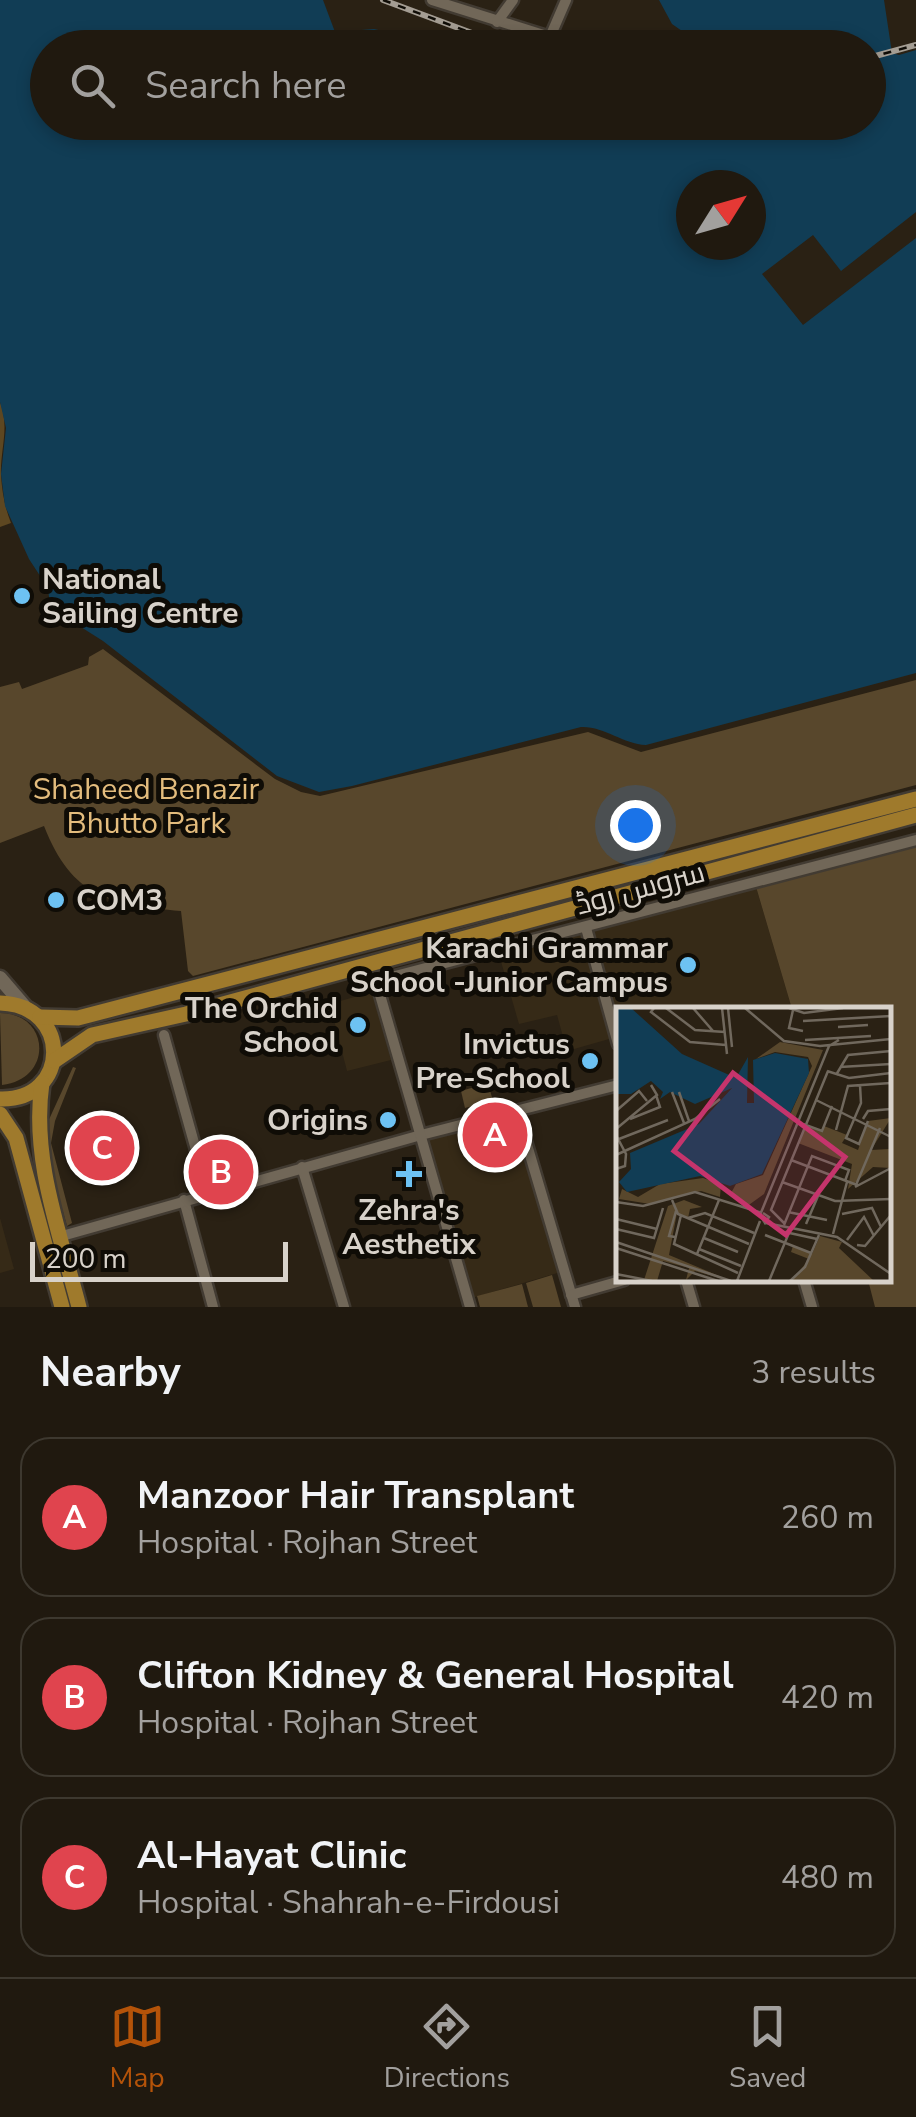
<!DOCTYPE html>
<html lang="en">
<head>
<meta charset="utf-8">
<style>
	:root { --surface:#20190f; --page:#282218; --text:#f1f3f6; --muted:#a2a09e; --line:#3d382f; --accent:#b45309 }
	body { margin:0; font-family:"Nunito Sans",Cairo,sans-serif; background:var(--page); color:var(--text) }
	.compass { position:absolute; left:676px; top:170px; width:90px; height:90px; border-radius:50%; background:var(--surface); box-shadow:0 5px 15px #0003; rotate:53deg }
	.scale { position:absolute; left:30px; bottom:25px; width:258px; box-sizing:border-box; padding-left:10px; border:5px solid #d8d2ca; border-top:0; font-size:28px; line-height:35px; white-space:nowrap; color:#d8d2ca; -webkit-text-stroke:8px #0f0c06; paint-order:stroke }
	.you { position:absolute; left:635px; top:825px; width:35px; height:35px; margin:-25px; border:8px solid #fff; border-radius:50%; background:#1a73e8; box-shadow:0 0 0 15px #1a73e833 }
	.badge { display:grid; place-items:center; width:65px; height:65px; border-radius:50%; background:var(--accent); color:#fff; font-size:32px; font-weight:700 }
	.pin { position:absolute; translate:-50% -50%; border:5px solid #fff; box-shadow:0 2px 10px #0006 }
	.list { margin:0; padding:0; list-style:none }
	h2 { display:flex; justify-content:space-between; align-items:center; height:130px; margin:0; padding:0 40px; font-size:42px }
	h2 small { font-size:32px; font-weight:400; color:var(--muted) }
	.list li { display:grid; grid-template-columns:65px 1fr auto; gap:30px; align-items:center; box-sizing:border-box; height:160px; margin:0 20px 20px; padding:0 20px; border:2px solid var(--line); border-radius:30px }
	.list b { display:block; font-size:38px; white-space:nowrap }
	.list p { margin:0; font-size:32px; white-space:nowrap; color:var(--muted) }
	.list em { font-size:32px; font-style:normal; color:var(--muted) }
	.icon { flex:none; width:55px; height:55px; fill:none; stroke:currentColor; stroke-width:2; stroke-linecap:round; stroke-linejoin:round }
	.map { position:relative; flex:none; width:916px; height:1307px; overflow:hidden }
	.search { position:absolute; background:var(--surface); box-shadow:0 5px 15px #0003; left:30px; right:30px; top:30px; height:110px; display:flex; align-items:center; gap:25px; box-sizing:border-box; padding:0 35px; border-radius:55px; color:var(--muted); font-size:38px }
	.sheet { height:670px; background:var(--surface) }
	nav { display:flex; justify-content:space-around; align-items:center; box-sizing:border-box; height:140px; border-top:2px solid var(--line); background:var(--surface); font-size:28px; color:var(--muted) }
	nav a { display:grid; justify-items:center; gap:5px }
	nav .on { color:var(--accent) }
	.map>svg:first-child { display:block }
	.built { fill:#362a17 }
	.green { fill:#58472c }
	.forest { fill:#5d4721 }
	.water { fill:#113d55; fill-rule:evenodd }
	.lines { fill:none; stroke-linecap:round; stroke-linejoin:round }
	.minor-casing { stroke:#423b32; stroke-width:15 }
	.secondary-casing { stroke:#423b32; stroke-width:19 }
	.primary-casing { stroke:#423b32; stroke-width:20 }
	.minor { stroke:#716758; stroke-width:10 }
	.secondary { stroke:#716758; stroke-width:14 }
	.primary { stroke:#9f7a2c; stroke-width:15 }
	.rail-casing { stroke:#a49d93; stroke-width:6 }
	.rail { stroke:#0f0c06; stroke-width:2.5; stroke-dasharray:8; stroke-linecap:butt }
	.poi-dot { fill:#6dc2f3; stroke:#0f0c06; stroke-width:4 }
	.labels { text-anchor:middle; stroke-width:10; stroke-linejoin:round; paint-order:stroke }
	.poi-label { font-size:30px; font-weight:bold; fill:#d8d2ca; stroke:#0f0c06; text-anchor:end }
	.park-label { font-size:30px; fill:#e3bc7d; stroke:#0f0c06 }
	.street-label { font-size:30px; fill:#d8d2ca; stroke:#0f0c06 }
	.inset-road { fill:none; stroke:#70685d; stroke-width:2.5 }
	.view { fill:#c5346c; fill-opacity:0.15; stroke:#c5346c; stroke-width:5 }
	.inset-edge { fill:none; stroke:#d8d2ca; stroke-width:5 }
</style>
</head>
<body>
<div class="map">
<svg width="916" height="1307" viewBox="0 0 916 1307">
	<rect width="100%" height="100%" fill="#2a2114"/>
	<!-- built -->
	<g class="built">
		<polygon points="754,880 792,1009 618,1009 618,1044 616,1037 567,1051 557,1015 519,1024 498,951"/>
		<polygon points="372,992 391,1060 347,1071 330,1004"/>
		<polygon points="517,1111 564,1271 465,1300 418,1136"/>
		<polygon points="0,1218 14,1269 0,1273"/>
	</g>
	<!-- green -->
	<g class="green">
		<path d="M 103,649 L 275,779 L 301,792 L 320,796 L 588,732 L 641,752 L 916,680 L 916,785 L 193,976 L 188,971 L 181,911 C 111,905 72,898 44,826 L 0,843 L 0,687 L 19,682 L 22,689 L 88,665 L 89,657 Z"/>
		<polygon points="916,833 916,1307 875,1307 868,1280 888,1280 888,1009 792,1009 754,880"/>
		<path d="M 0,1013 C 50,1013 54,1079 2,1085 Z"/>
		<polygon points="73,1067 76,1068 55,1121 51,1143 72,1223 67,1226 46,1152 46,1126"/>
		<polygon points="488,1083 493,1101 465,1108 461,1091"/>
		<polygon points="552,1275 561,1307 533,1307 526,1283"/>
		<polygon points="522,1284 528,1307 480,1307 477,1296"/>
	</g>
	<!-- forest -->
	<path class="forest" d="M 0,402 C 10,427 0,450 1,475 C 2,492 5,508 11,523 L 0,527 Z"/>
	<!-- water -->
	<path class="water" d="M 0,0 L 323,0 L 335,32 L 374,29 L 453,47 L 48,48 L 48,122 L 868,122 L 868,48 L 705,47 L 672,24 L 659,0 L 884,0 L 892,53 L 899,55 L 916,50 L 916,212 L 841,271 L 813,235 L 762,274 L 803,325 L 916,238 L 916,673 L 646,745 C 623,744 604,726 581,727 L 352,786 L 319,792 L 277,776 L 103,641 L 73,622 L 55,621 L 51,615 L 48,588 L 29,559 L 5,506 L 1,474 L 6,428 L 0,402 ZM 691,185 L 751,185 L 751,245 L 691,245 Z"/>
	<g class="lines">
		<defs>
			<g id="minor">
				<polyline points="432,0 550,37 611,48"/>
				<polyline points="497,22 513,0"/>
				<polyline points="550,37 566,0"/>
				<polyline points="586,928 618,1044"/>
				<polyline points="164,1035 208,1193"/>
				<polyline points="517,1111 575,1307"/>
				<polyline points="302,1167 344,1307"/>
				<polyline points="184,1200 213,1307"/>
				<polyline points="62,1236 421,1135 618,1085"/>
				<polyline points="686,1280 694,1307"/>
				<polyline points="804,1280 812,1307"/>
				<polyline points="571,1295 624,1280"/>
				<polyline points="470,1307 376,981 916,840"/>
			</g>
			<polyline id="secondary" points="0,978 24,1006"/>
			<g id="primary">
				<path d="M 0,1003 C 72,1005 71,1101 0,1099"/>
				<polyline points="40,1017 78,1018 916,799"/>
				<polyline points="54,1061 92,1035 186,1014 916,815"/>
				<path d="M 42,1083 C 31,1159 60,1233 79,1307"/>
				<polyline points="0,1114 16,1138 62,1307"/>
			</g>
		</defs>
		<!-- minor casing -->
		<use href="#minor" class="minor-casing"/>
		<!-- secondary casing -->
		<use href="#secondary" class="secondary-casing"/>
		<!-- primary casing -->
		<use href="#primary" class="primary-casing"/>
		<!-- minor -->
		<use href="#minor" class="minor"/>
		<!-- secondary -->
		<use href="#secondary" class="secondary"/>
		<!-- primary -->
		<use href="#primary" class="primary"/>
		<defs>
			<g id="rail">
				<polyline points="383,0 480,36 525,48"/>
				<polyline points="868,58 916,45"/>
			</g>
		</defs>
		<!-- rail casing -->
		<use href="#rail" class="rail-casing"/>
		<!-- rail -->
		<use href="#rail" class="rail"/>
	</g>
	<!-- markers -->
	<g class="poi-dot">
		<circle cx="22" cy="596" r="10"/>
		<circle cx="56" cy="900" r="10"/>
		<circle cx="688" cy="965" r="10"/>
		<circle cx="358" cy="1025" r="10"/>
		<circle cx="590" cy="1061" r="10"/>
		<circle cx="388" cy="1120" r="10"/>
		<path d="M404 1159h10v10h10v10h-10v10h-10v-10h-10v-10h10z"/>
	</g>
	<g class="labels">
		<!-- poi labels -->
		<g class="poi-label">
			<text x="42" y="589" text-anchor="start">National<tspan x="42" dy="34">Sailing Centre</tspan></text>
			<text x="76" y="910" text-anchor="start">COM3</text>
			<text x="668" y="958">Karachi Grammar<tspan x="668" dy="34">School -Junior Campus</tspan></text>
			<text x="338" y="1018">The Orchid<tspan x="338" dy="34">School</tspan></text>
			<text x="570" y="1054">Invictus<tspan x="570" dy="34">Pre-School</tspan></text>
			<text x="368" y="1130">Origins</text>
			<text x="409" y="1220" text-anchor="middle">Zehra's<tspan x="409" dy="34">Aesthetix</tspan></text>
		</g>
		<!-- park labels -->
		<g class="park-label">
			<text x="146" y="799">Shaheed Benazir<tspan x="146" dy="34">Bhutto Park</tspan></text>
		</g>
		<!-- street labels -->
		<g class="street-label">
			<text transform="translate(640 888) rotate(-15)" y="10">سروس روڈ</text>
		</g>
	</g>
	<!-- overview -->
	<g transform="translate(616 1007)">
		<rect width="275" height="275" fill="#2a2114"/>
		<path d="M 164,35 L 207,43 L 148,187 L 130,200 L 114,188 L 120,177 L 147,168 L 196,59 L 192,50 L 159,45 L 140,52 ZM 275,111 L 255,143 L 274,142 L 275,161 L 257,160 L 232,182 L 236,157 L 182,136 L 189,118 L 205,124 L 208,119 L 231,128 L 226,136 L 242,143 L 252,114 ZM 87,171 L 105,177 L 104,190 L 85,184 L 34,197 L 3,192 L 6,182 L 22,190 L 44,177 ZM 68,193 L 86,200 L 74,202 L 72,211 L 61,206 L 53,248 L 115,274 L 79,264 L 70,273 L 73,261 L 47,254 L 41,274 L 28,273 L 52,199 ZM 204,229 L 226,235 L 223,241 L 258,274 L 176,274 L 193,252 L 175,245 L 177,239 L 196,247 Z" fill="#58472c"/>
		<path d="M 0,1 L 15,1 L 66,47 L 120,71 L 132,50 L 131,96 L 138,96 L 137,53 L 159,46 L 192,52 L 193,66 L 146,167 L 114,179 L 84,169 L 11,185 L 3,175 L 15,162 L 14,146 L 83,117 L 116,81 L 79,97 L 54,85 L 44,92 L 47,85 L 35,74 L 15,87 L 0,87 Z" fill="#113d55"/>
		<path class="inset-road" d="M 38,1 L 35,5 L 74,35 L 110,38M 50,1 L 79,23 L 109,25M 77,1 L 97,24M 106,1 L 111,47M 112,1 L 116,40M 129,1 L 168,34 L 204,39 L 275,32M 173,1 L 188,6 L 227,1M 177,3 L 173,21 L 187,24M 187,14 L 275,9M 222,20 L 252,18M 189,33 L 255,29M 224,60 L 275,57M 211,64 L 233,71 L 275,66M 220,68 L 232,48 L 275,44M 244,78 L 245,96 L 230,131 L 243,137 L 252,114M 56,85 L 68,116M 63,85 L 73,114M 200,93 L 275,130M 0,104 L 23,84 L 31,94M 14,112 L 44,100 L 40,88M 247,112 L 252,104 L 275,102M 187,117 L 206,124 L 216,99M 0,122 L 41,88 L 35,78M 220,123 L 232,79 L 275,76M 0,128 L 10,147 L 9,159 L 0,162M 3,132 L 52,113M 0,148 L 79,112 L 104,92M 175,153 L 241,178M 166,175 L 219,194 L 275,192M 240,178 L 264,121M 239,180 L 275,161M 56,193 L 62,207 L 133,237M 0,195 L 27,199 L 79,185 L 146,206M 172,205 L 211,213M 147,206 L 153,210 L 149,216 L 144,208 L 213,39 L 223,33M 226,207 L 256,201 L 265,220M 65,208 L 58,237 L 122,266M 72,211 L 89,206 L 138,226M 0,212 L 41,222M 150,216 L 221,230 L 275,267M 168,216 L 155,203 L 212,64M 190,217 L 202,189M 168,218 L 196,149 L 233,163 L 229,174M 0,222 L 38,231 L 47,201M 169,225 L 201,232M 217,227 L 231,175M 149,228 L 195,246M 59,230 L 53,229 L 60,204M 88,231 L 122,245M 231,233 L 248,210 L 258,229M 0,235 L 115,274M 241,238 L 249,239 L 275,208M 0,241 L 102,274M 83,242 L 125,259M 81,247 L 103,193M 0,267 L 36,274M 121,274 L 144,214M 153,274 L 175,221M 174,274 L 189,260 L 203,228"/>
		<path class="view" d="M 117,66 L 229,150 L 170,228 L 58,144 Z"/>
		<rect width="275" height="275" class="inset-edge"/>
	</g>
</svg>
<svg class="compass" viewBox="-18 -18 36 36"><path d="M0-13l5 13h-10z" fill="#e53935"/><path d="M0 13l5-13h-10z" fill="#a2a09e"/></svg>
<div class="scale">200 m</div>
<div class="you"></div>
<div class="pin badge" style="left:495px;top:1135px;background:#e0444e">A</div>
<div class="pin badge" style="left:221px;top:1172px;background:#e0444e">B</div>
<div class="pin badge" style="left:102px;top:1148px;background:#e0444e">C</div>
<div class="search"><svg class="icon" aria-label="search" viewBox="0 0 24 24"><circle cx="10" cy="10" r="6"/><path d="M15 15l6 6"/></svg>Search here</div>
</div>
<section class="sheet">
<h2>Nearby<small>3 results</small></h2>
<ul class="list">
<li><span class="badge" style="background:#e0444e">A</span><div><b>Manzoor Hair Transplant</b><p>Hospital · Rojhan Street</p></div><em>260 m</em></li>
<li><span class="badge" style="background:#e0444e">B</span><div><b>Clifton Kidney &amp; General Hospital</b><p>Hospital · Rojhan Street</p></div><em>420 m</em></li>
<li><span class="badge" style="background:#e0444e">C</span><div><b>Al-Hayat Clinic</b><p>Hospital · Shahrah-e-Firdousi</p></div><em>480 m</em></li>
</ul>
</section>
<nav>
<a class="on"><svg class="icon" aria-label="map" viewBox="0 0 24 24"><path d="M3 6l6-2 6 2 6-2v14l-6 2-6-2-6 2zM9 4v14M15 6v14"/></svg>Map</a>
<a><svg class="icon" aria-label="directions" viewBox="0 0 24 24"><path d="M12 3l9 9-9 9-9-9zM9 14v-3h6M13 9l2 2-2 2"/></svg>Directions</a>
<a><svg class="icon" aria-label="saved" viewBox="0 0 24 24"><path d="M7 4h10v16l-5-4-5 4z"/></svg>Saved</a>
</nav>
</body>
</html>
